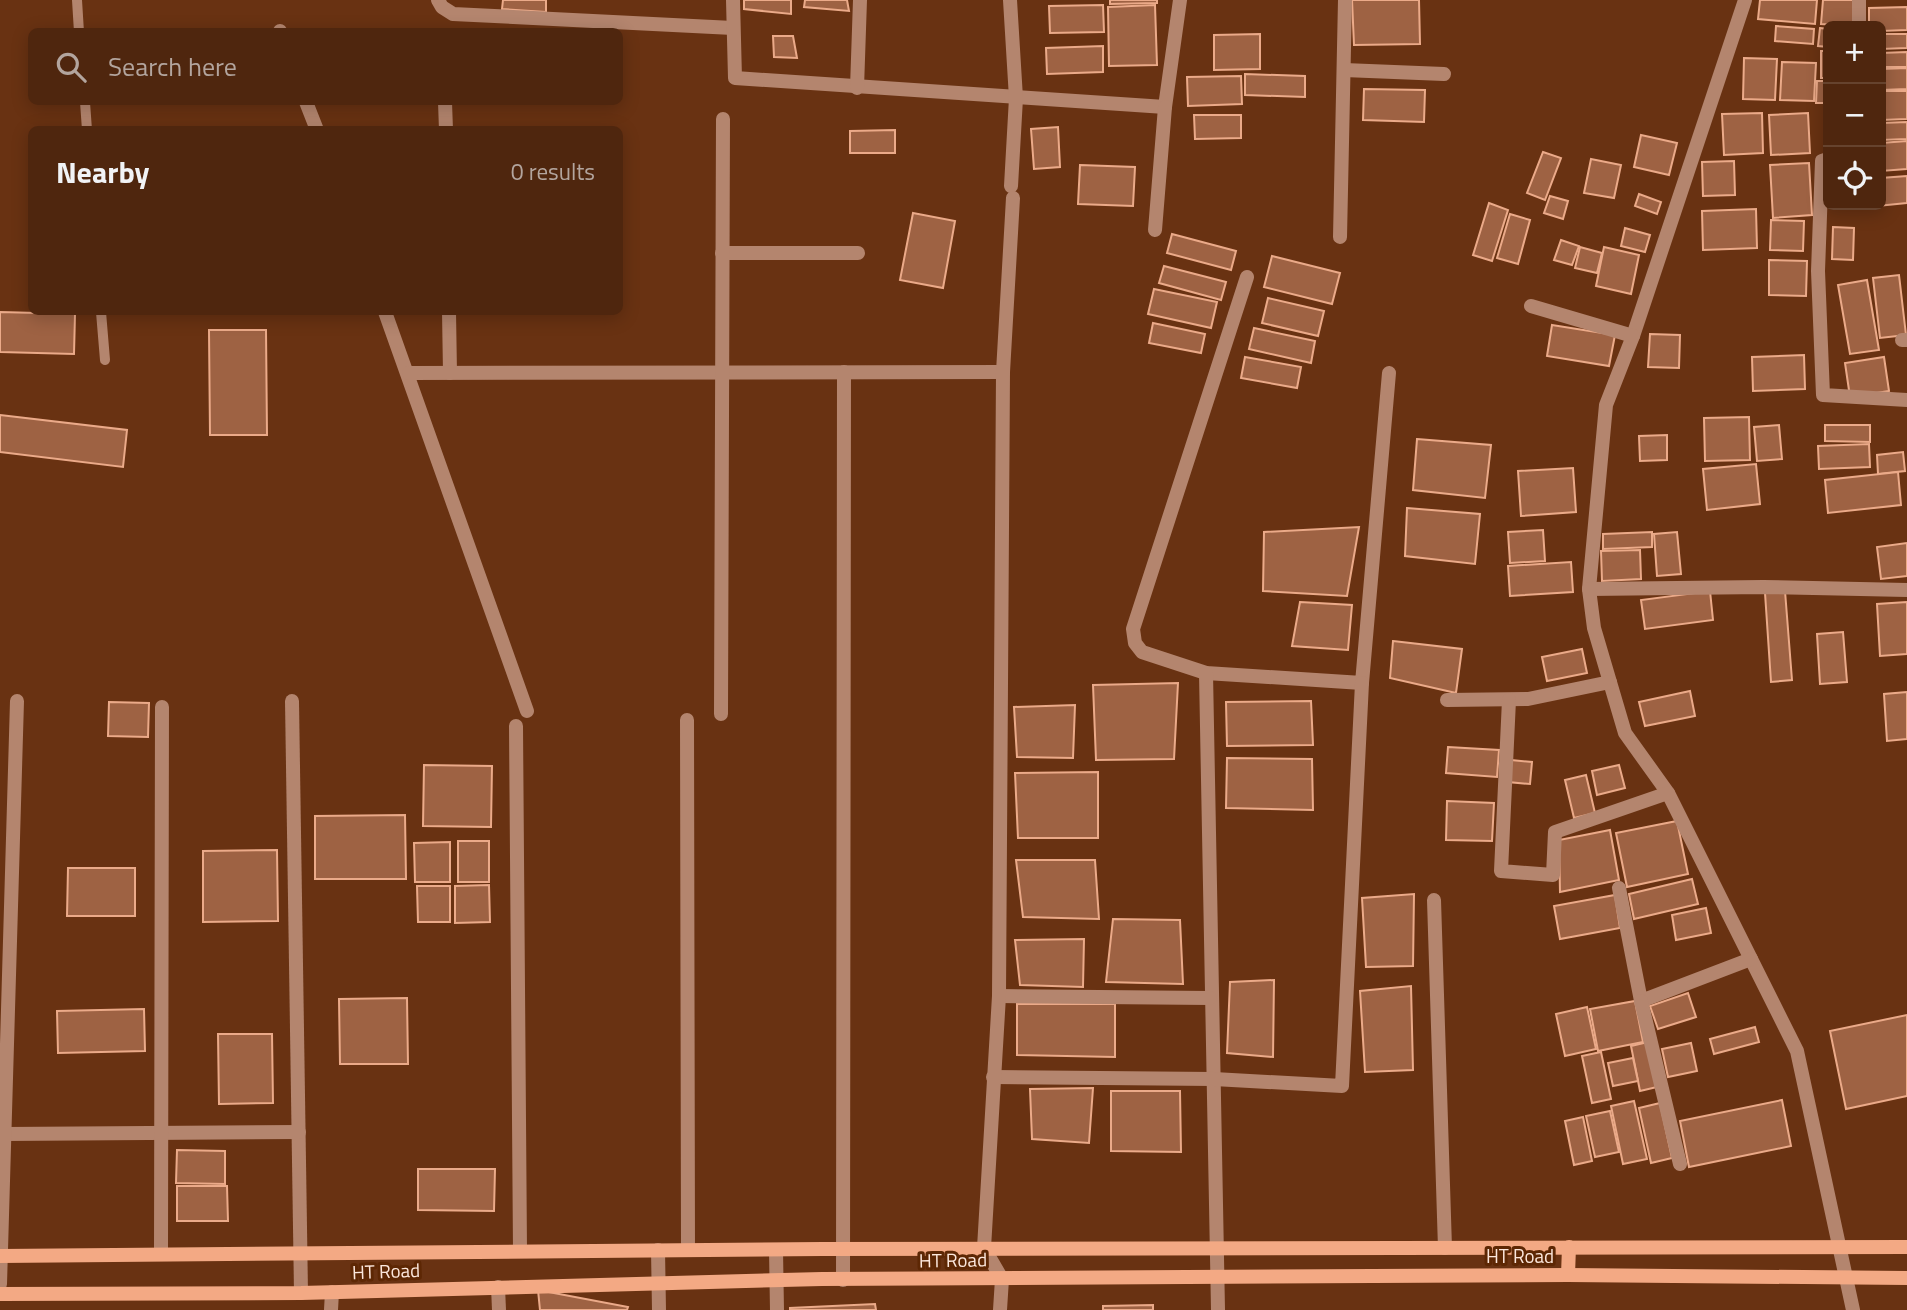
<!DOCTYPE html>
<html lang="en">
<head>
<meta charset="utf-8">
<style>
	:root { --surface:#4f260e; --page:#59321c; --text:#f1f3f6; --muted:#b3a59e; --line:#66432e }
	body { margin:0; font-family:"Titillium Web",sans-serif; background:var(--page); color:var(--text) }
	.controls { position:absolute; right:21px; top:21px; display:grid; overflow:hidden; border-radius:10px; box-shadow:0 4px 18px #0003 }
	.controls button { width:63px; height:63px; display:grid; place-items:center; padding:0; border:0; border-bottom:2px solid var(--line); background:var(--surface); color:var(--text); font:35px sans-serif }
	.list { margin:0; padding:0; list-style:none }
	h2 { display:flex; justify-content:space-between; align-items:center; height:91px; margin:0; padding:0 28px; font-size:30px }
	h2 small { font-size:23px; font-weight:400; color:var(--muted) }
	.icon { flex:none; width:38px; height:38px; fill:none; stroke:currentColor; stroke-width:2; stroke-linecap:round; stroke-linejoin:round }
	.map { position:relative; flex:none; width:1907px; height:1310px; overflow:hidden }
	.search { position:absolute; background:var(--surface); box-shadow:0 4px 18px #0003; left:28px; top:28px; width:595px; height:77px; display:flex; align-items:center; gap:18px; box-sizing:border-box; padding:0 24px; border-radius:10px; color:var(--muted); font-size:26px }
	.panel { position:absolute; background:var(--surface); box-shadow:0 4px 18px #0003; left:28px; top:126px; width:595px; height:189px; border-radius:10px }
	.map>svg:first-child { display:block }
	.building { fill:#9e6243; stroke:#ebaa89; stroke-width:2 }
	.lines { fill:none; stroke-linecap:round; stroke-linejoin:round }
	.lane { stroke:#b4856e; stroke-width:10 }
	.street { stroke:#b4856e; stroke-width:14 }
	.secondary { stroke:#f3a984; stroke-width:14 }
	.labels { text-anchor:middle; stroke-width:6; stroke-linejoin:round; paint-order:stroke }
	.street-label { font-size:19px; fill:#fce7dc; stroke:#5d2704 }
</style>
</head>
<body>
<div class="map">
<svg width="1907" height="1310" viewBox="0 0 1907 1310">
	<rect width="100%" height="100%" fill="#693212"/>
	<!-- building -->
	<g class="building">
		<polygon points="503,0 546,0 546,12 502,9"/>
		<polygon points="744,0 791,0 791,14 744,9"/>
		<polygon points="805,0 847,0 849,11 804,7"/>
		<polygon points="1110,0 1157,0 1157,3 1110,4"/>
		<polygon points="1352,0 1419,0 1420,44 1354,45"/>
		<polygon points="1760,0 1817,0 1815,24 1758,19"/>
		<polygon points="1823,0 1857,0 1854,26 1821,24"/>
		<polygon points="1103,5 1104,32 1050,33 1049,6"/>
		<polygon points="1155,5 1157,65 1109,66 1108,7"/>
		<polygon points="1907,7 1907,30 1881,31 1881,26 1869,26 1869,8"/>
		<polygon points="1776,26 1814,29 1813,44 1775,41"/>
		<polygon points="1820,28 1828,29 1828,47 1818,46"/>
		<polygon points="1260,34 1260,69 1214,70 1214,35"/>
		<polygon points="1881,34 1907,34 1907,48 1881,49"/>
		<polygon points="773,36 793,36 797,58 774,57"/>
		<polygon points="1103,46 1103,72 1047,74 1046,48"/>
		<rect x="1821" y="51" width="7" height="27"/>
		<polygon points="1907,52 1907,67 1881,67 1881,53"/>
		<polygon points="1744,58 1777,59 1775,100 1743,99"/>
		<polygon points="1782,62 1816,63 1814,101 1780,100"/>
		<polygon points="1907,68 1907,89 1881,90 1881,69"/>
		<polygon points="1245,74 1305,76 1305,97 1245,95"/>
		<polygon points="1241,76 1242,104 1188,106 1187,77"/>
		<polygon points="1817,81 1828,81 1828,103 1816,103"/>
		<polygon points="1364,89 1425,90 1424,122 1363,120"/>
		<polygon points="1881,91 1907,91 1907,119 1881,120"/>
		<polygon points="1762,113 1763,153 1724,155 1722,114"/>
		<polygon points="1808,113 1810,153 1771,155 1769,115"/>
		<polygon points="1194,115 1241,115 1241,138 1195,139"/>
		<polygon points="1907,122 1907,139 1881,140 1881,123"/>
		<polygon points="1058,127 1060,167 1034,169 1031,129"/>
		<polygon points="895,130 895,153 850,153 850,131"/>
		<polygon points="1641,135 1677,143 1669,175 1634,167"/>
		<polygon points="1907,141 1907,169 1881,171 1881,143"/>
		<polygon points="1543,152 1561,158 1545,200 1527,193"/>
		<polygon points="1591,159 1621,165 1614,198 1584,193"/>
		<polygon points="1734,161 1735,195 1703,196 1702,162"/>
		<polygon points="1809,163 1812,215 1773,218 1770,165"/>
		<polygon points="1080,165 1135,167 1133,206 1078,204"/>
		<polygon points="1907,176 1907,203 1877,206 1881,205 1881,178"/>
		<polygon points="1639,194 1661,202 1657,214 1635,206"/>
		<polygon points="1550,196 1568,201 1563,219 1544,213"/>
		<polygon points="1489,203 1508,210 1492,261 1473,255"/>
		<polygon points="1756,209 1757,248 1703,250 1702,211"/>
		<polygon points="913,213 955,221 943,288 900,280"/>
		<polygon points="1510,214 1530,220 1518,264 1497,258"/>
		<polygon points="1771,220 1804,221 1803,251 1770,250"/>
		<polygon points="1833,227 1854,228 1853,260 1832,259"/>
		<polygon points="1625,228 1650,235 1645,252 1621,246"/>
		<polygon points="1172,234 1236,251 1231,270 1167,253"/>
		<polygon points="1561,240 1579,246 1572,265 1554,260"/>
		<polygon points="1580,247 1602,253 1597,273 1575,268"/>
		<polygon points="1604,247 1639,255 1631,294 1596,286"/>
		<polygon points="1272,256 1340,273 1332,304 1264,287"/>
		<polygon points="1769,260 1807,261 1806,296 1769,295"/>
		<polygon points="1164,266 1226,282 1221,300 1159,283"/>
		<polygon points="1899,275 1906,335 1880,338 1873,278"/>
		<polygon points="1867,280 1879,350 1850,354 1838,285"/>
		<polygon points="1154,289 1217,302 1211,328 1148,314"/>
		<polygon points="1268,298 1324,311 1318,336 1262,323"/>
		<polygon points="0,312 75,314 74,354 0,352"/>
		<polygon points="1153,323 1205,334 1201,353 1149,343"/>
		<polygon points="1552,325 1615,335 1609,366 1547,356"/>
		<polygon points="1254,328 1315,341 1311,363 1249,349"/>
		<polygon points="209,330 266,330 267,435 210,435"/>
		<polygon points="1650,334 1680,335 1679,368 1648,367"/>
		<polygon points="1804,355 1805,389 1753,391 1752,357"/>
		<polygon points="1245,357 1301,367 1297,388 1241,378"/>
		<polygon points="1884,357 1889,391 1850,397 1845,363"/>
		<polygon points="0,415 127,430 123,467 0,452"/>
		<polygon points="1749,417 1750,460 1705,461 1704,418"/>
		<polygon points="1779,425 1782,459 1757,461 1754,427"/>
		<polygon points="1825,425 1870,425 1870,442 1825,441"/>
		<polygon points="1667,435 1667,460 1640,461 1639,436"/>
		<polygon points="1417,439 1491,445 1485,498 1413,490"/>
		<polygon points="1869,444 1870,467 1819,469 1818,446"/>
		<polygon points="1903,452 1905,471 1878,474 1877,455"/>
		<polygon points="1756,464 1760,504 1707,510 1703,469"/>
		<polygon points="1573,468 1576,512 1521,516 1518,471"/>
		<polygon points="1898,472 1901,505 1828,513 1825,480"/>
		<polygon points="1407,508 1480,514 1475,564 1405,556"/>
		<polygon points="1359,527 1347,596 1263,591 1264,532"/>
		<polygon points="1543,530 1545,561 1510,563 1508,532"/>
		<polygon points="1652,532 1652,547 1603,549 1603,534"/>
		<polygon points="1677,532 1681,574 1657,576 1654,534"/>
		<polygon points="1907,543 1907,576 1881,579 1877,547"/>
		<polygon points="1640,550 1641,579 1602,581 1601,551"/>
		<polygon points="1571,562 1573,592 1510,596 1508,566"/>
		<polygon points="1710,591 1713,620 1645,629 1641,600"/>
		<polygon points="1785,591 1792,680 1771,682 1765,593"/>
		<polygon points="1300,602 1352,605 1348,650 1292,646"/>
		<polygon points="1907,602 1907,654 1880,656 1877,604"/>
		<polygon points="1843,632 1847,682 1820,684 1817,634"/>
		<polygon points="1393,641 1462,649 1456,693 1390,678"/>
		<polygon points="1582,649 1587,673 1547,681 1542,657"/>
		<polygon points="1178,683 1174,759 1096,760 1093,685"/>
		<polygon points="1690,691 1695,716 1645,726 1639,702"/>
		<polygon points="1907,692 1907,739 1887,741 1884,694"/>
		<polygon points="1311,701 1313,745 1227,746 1226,702"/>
		<polygon points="109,702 149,703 148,737 108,736"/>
		<polygon points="1075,705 1073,758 1017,757 1014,707"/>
		<polygon points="1448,747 1499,750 1497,777 1446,773"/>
		<polygon points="1227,758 1312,759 1313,810 1226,808"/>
		<polygon points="1511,760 1532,762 1530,784 1508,782"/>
		<polygon points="424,765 492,766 491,827 423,826"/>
		<polygon points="1619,765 1625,788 1597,795 1592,771"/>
		<polygon points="1098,772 1098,838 1018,838 1015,773"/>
		<polygon points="1586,775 1595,813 1574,818 1565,780"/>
		<polygon points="1447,801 1494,803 1492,841 1446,840"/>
		<polygon points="405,815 406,879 315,879 315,816"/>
		<polygon points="1677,821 1688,874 1627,887 1616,833"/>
		<polygon points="1610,830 1619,880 1560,892 1559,840"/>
		<rect x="458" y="841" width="31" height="41"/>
		<polygon points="450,842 450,882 415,882 414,843"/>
		<polygon points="277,850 278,921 203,922 203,851"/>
		<polygon points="1016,860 1095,860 1099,919 1023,917"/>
		<polygon points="68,868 135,868 135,916 67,916"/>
		<polygon points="1692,879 1698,904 1634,919 1629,894"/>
		<polygon points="489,885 490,922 455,923 455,886"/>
		<polygon points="417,886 450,886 450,922 418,922"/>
		<polygon points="1414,894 1413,966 1366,967 1362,898"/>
		<polygon points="1615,895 1620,928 1560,939 1554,906"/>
		<polygon points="1706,908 1711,933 1676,940 1672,915"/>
		<polygon points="1113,919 1180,920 1183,984 1106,982"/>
		<polygon points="1084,939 1083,987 1020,985 1015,940"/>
		<polygon points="1274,980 1273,1057 1227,1053 1230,982"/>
		<polygon points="1411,986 1413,1070 1365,1072 1360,991"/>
		<polygon points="1688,993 1696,1017 1658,1029 1650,1006"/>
		<polygon points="407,998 408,1064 340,1064 339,999"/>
		<polygon points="1635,1001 1643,1042 1598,1051 1590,1009"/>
		<polygon points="1017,1004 1115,1004 1115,1057 1017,1055"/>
		<polygon points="1587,1007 1596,1049 1565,1056 1556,1014"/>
		<polygon points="144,1009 145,1051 58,1053 57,1011"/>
		<polygon points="1907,1015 1907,1096 1846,1109 1830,1031"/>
		<polygon points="1755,1027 1759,1042 1714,1054 1710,1039"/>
		<polygon points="218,1034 272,1034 273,1103 219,1104"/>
		<polygon points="1648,1042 1657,1087 1640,1091 1631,1046"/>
		<polygon points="1691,1043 1697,1071 1668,1077 1662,1049"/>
		<polygon points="1601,1052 1611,1099 1592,1103 1582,1056"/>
		<polygon points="1633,1058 1638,1081 1613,1086 1608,1063"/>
		<polygon points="1093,1088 1089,1143 1032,1139 1030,1089"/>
		<polygon points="1111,1091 1180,1091 1181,1152 1111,1151"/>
		<polygon points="1782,1100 1791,1146 1689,1167 1680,1121"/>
		<polygon points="1634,1101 1647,1159 1623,1164 1611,1106"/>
		<polygon points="1660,1103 1672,1158 1651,1163 1639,1108"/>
		<polygon points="1610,1111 1619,1152 1595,1157 1586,1116"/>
		<polygon points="1583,1117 1592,1161 1574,1165 1565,1121"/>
		<polygon points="177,1150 225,1151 225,1184 176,1183"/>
		<polygon points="418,1169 495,1169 494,1211 418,1210"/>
		<polygon points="177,1186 227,1186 228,1221 177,1221"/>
		<polygon points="538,1290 628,1307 627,1310 540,1310"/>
		<polygon points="875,1304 876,1310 790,1310 790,1308"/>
		<polygon points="1153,1305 1153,1310 1103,1310 1103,1306"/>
	</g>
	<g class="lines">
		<!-- lane -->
		<g class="lane">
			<polyline points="77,0 79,32"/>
			<polyline points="85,102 87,130"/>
			<polyline points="101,312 105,360"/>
		</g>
		<!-- street -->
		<g class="street">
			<polyline points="438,0 442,7 453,14 733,28"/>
			<polyline points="733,0 735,78 1165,107 1180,0"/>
			<polyline points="1010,0 1016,98 1011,186"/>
			<polyline points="1745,0 1633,336 1606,405 1589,589 1594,628 1625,733 1668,793 1797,1051 1853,1310"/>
			<polyline points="1859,0 1859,26"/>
			<polyline points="280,31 280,32"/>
			<polyline points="1344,70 1444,74"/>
			<polyline points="857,88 860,0"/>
			<polyline points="306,102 317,130"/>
			<polyline points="445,102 446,130"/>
			<polyline points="1828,159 1822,161 1818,271 1823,395 1907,400"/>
			<polyline points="1155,230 1165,107"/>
			<polyline points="1340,237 1345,0"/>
			<polyline points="722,253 858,253"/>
			<polyline points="1247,277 1133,629 1135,643 1142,652 1206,673 1362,683 1389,373"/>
			<polyline points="1531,306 1633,336"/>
			<polyline points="385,312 527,711"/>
			<polyline points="449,312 450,373"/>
			<polyline points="1902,340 1907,340"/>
			<polyline points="409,373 1003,372"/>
			<polyline points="1589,589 1763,587 1907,590"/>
			<polyline points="1206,673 1218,1310"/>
			<polyline points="1447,700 1528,699 1610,682"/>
			<polyline points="1509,700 1501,871 1553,875 1555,832 1668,793"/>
			<polyline points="292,701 301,1293"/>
			<polyline points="721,714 723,119"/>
			<polyline points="687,720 688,1250"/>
			<polyline points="516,726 520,1250"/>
			<polyline points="1619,888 1641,1001 1751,959"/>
			<polyline points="1434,900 1445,1248"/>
			<polyline points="999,996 1210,998"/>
			<polyline points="1641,1001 1680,1164"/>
			<polyline points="993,1077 1214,1079 1342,1086 1362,683"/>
			<polyline points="5,1134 299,1132"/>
			<polyline points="658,1250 659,1310"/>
			<polyline points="776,1250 777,1310"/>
			<polyline points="161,1252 162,707"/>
			<polyline points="843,1280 844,372"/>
			<polyline points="0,1284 17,701"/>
			<polyline points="498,1287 499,1310"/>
			<polyline points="331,1310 332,1292"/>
			<polyline points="1000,1310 1002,1279 984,1248 999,996 1003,372 1013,198"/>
		</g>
		<!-- secondary -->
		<g class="secondary">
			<polyline points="0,1256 823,1249 1907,1247"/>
			<polyline points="1568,1275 1569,1247"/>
			<polyline points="0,1294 301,1293 822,1279 1568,1275 1907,1278"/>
		</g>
	</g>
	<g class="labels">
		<!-- street labels -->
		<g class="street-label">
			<text x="1520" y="1263">HT Road</text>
			<text transform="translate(953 1260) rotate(-1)" y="7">HT Road</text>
			<text transform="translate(386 1271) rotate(-2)" y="7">HT Road</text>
		</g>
	</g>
</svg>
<div class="controls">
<button>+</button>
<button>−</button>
<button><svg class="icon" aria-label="locate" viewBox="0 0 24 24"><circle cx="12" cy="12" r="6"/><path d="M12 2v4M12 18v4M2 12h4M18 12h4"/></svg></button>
</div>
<div class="search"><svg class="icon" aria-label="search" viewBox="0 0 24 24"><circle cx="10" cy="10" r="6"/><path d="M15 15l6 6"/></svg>Search here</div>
<section class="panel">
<h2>Nearby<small>0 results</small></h2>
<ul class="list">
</ul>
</section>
</div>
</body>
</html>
